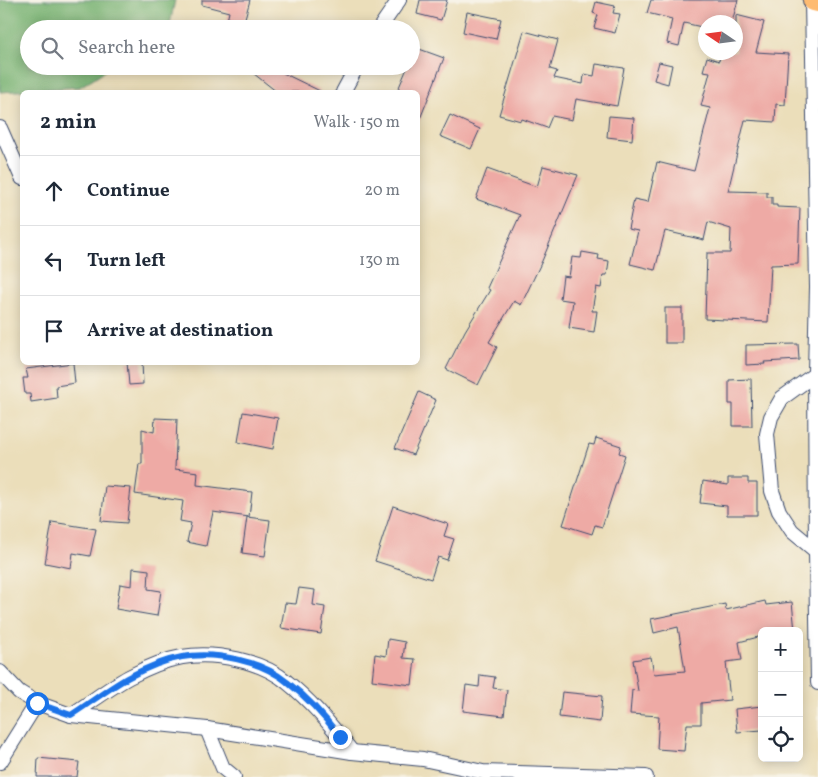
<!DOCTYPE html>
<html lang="en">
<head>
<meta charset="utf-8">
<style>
	:root { --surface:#fff; --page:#f6f6f7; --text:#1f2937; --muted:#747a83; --line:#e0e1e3 }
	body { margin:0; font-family:Vollkorn,serif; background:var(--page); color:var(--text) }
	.controls { position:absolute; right:15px; bottom:15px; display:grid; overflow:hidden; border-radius:8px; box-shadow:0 2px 12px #0003 }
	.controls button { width:45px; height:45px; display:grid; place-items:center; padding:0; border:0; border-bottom:1px solid var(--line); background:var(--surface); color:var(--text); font:25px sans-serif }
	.compass { position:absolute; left:698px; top:15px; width:45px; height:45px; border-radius:50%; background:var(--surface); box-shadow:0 2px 12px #0003; rotate:283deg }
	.stop { position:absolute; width:15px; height:15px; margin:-11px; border:4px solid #1a73e8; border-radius:50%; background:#fff }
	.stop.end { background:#1a73e8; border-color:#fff; box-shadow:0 1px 5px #0008 }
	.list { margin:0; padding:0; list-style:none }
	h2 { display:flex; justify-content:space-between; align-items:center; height:65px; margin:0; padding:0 20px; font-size:21px }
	h2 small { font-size:16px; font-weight:400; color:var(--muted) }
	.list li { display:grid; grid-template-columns:32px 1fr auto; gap:15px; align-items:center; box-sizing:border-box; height:70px; padding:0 20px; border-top:1px solid var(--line) }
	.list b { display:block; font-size:19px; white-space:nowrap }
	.list em { font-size:16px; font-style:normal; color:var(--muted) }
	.icon { flex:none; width:28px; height:28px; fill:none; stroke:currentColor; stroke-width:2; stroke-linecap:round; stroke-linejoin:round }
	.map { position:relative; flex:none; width:818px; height:777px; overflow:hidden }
	.search { position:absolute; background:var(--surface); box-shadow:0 2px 12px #0003; left:20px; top:20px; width:400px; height:55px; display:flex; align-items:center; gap:12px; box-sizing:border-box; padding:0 18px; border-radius:28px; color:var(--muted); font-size:19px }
	.panel { position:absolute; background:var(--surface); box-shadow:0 2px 12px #0003; left:20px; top:90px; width:400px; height:275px; border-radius:8px }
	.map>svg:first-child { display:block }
	.forest { fill:#78b272; stroke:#4a7068 }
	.building { fill:#eeaaa5 }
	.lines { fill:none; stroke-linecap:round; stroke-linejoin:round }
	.minor-casing { stroke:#3a496c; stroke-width:16 }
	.primary-casing { stroke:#3a496c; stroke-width:24 }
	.minor { stroke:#fff; stroke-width:14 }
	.primary { stroke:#febb71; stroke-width:22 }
	.route { stroke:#1a73e8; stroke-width:6 }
</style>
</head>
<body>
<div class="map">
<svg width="818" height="777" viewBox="0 0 818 777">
	<rect width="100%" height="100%" fill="#f7f3e8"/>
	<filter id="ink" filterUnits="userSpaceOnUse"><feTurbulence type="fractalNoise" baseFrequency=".02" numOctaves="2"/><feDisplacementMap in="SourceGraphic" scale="10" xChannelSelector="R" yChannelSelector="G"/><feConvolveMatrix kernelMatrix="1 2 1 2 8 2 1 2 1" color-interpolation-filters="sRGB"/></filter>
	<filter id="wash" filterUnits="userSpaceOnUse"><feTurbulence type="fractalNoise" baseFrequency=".0096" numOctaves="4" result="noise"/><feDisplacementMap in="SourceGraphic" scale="20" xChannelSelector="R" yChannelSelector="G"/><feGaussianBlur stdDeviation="1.12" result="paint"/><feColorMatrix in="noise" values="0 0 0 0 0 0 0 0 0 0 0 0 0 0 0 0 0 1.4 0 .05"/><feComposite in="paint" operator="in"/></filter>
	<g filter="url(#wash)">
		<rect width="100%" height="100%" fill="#ebdeba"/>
		<!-- forest -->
		<polygon class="forest" points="0,0 175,0 169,29 29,29 29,66 112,66 80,87 0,92"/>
		<g id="blocks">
			<!-- building -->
			<g class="building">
				<polygon points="202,0 250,0 242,29 225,29 229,12 202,5"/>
				<polygon points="420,0 447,0 441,20 417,14"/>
				<polygon points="651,0 738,0 732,22 706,22 706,28 684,23 679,46 667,43 672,19 647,13"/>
				<polygon points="596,2 615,6 613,13 620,14 615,33 594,28 598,15 593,13"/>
				<polygon points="467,12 501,19 496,39 463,32"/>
				<polygon points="736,15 764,22 756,52 788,54 785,105 776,104 775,122 745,120 728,191 767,192 767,197 772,197 772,205 777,205 777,207 800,208 798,264 771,265 768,322 705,319 707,253 730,253 731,229 708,222 704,240 665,231 655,270 630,264 638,231 628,229 634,199 648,202 657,162 694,171 710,108 701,106 710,72 703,71 707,57 719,61 721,52 736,52"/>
				<polygon points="524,31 558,40 550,69 557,71 554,78 583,84 584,74 594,76 596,64 624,68 617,106 576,99 572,120 552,116 547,128 522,119 521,121 499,115"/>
				<polygon points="411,46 444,58 418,124 418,92 397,92 408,66 411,66"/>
				<polygon points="659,62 672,65 668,84 654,80"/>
				<polygon points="244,66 288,66 283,73 322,92 277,92"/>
				<polygon points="450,115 480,129 471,149 440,136"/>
				<polygon points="609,116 634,118 632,140 607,137"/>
				<polygon points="543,166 578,175 542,261 521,305 514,301 489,342 497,347 478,385 446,369 465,331 490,290 487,288 520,215 476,199 487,169 537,187"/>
				<polygon points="582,252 599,255 598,259 609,261 607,275 603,275 601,288 596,287 592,311 597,311 594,332 569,328 573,301 560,299 563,276 569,277 572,257 581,258"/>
				<rect x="665" y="308" width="17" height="35"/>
				<polygon points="798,344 799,360 764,362 765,364 746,365 746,345"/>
				<polygon points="127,362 142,362 143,384 129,385"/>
				<polygon points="73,363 75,383 56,386 57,398 31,402 30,394 25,394 23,378 28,378 26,369"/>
				<polygon points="751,379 752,426 733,426 733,404 729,404 729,380"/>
				<polygon points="419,392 436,400 413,455 395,448"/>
				<polygon points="243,412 278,418 273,449 238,442"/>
				<polygon points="155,418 177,419 175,469 198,472 197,485 252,492 249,517 213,512 206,546 187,542 191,523 180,521 183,501 135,494 139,464 142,464 142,429 154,432"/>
				<polygon points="596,438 621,446 619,453 625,455 602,527 595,525 592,534 563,525 589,444 594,445"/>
				<polygon points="728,478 748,478 748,483 757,483 757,515 727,515 727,506 700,503 703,481 728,485"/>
				<polygon points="105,486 131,488 127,523 101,521"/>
				<polygon points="393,506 448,524 444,536 454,539 447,560 438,557 431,579 375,561"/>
				<polygon points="247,517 270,520 265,556 242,553"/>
				<polygon points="52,522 96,529 90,556 73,553 71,568 45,563"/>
				<polygon points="133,568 149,570 148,589 161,591 157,616 116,609 120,584 132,586"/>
				<polygon points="299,588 315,590 313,605 325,607 321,634 281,628 285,603 296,604"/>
				<polygon points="765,601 766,605 792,602 795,631 762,631 762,636 739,642 742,660 726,662 730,700 701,703 701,724 687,724 684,751 657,749 659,716 630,714 632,690 638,691 633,660 651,657 654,674 685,671 678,627 654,633 651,619 725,604 726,610"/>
				<polygon points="388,639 405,642 403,658 415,659 412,685 372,680 375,654 386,656"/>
				<polygon points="480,675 495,677 493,688 507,690 504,716 463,711 466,685 479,687"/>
				<polygon points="562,692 602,696 600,722 559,717"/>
				<polygon points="762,706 762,730 737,732 735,709"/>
				<polygon points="38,758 79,762 77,777 37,777"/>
			</g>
		</g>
	</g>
	<g filter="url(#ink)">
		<use href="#blocks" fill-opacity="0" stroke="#3a496c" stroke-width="1"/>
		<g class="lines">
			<defs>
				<g id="minor">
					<polyline points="812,0 817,287 815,372 816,551 818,683"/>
					<polyline points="379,29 399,0"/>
					<polyline points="343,92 357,66"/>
					<polyline points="0,128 22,178"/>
					<polyline points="816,551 792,531 779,511 772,491 767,434 771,417 782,398 818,372"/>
					<polyline points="0,672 19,692 37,703 71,715 207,729 352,752 423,759 483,772 646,777"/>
					<path d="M 71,715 C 90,703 109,688 129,677 C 144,669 165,660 182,657 C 215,651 262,661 287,682 C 312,702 333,727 352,752"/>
					<polyline points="207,729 223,768 234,777"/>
					<polyline points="0,762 37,703"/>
				</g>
				<polyline id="primary" points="814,0 818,1"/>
			</defs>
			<!-- minor casing -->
			<use href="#minor" class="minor-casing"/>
			<!-- primary casing -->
			<use href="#primary" class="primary-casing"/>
			<!-- minor -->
			<use href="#minor" class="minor"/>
			<!-- primary -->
			<use href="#primary" class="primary"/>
		</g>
	</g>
	<g class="lines" filter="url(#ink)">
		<!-- route -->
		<path class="route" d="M 37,703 L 71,715 C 90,703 109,688 129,677 C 144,669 165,660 182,657 C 215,651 262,661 287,682 C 307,697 325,717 340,737"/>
	</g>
</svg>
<div class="controls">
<button>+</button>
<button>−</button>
<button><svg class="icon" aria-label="locate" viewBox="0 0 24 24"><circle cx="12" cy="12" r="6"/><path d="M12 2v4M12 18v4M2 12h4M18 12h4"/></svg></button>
</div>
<svg class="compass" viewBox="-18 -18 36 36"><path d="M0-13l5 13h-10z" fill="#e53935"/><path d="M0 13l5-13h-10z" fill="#747a83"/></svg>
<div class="stop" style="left:37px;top:703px"></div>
<div class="stop end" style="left:340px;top:737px"></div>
<div class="search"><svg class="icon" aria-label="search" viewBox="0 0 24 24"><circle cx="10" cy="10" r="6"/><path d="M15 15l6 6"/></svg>Search here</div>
<section class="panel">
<h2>2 min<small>Walk · 150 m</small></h2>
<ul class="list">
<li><svg class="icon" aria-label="ahead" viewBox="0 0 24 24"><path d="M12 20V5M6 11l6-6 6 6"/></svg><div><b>Continue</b></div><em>20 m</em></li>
<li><svg class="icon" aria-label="left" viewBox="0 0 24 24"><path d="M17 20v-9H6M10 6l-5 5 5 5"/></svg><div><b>Turn left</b></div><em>130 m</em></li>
<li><svg class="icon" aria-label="arrive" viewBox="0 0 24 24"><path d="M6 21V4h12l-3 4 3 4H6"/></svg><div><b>Arrive at destination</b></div></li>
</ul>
</section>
</div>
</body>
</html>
